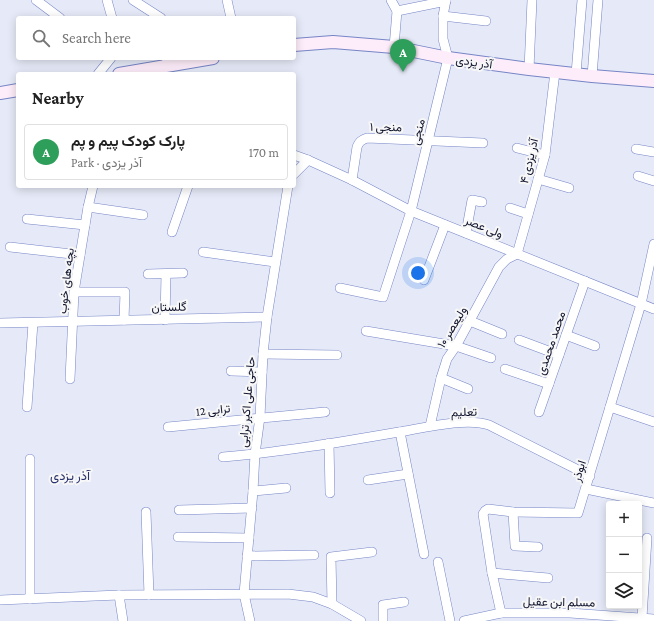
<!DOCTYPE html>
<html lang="en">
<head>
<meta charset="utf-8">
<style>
	:root { --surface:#fff; --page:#f6f6f6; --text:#222; --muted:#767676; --line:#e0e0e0; --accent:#695a27 }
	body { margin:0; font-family:"Crimson Pro",Vazirmatn,serif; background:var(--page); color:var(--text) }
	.controls { position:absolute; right:12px; bottom:12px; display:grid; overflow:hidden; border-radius:4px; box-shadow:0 2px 10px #0003 }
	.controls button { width:36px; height:36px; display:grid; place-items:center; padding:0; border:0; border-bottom:1px solid var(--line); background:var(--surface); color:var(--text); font:20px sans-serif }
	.you { position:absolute; left:418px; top:273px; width:14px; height:14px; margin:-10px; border:3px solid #fff; border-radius:50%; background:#1a73e8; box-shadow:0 0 0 6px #1a73e833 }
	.badge { display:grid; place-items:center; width:26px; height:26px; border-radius:50%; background:var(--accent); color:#fff; font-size:13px; font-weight:700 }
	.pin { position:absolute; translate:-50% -33px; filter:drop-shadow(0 1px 2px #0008) }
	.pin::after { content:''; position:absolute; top:21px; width:14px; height:12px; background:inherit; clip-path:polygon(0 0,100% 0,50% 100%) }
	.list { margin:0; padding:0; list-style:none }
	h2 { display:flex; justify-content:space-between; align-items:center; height:52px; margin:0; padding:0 16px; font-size:17px }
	h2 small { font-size:13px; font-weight:400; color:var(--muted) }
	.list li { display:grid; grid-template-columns:26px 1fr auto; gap:12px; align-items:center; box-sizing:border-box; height:56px; margin:0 8px 8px; padding:0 8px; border:1px solid var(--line); border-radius:4px }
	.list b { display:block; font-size:15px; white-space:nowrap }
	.list p { margin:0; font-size:13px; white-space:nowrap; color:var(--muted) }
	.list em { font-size:13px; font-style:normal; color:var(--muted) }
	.icon { flex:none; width:22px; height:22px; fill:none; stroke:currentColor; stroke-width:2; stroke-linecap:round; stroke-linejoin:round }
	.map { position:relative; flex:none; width:654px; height:621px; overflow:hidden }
	.search { position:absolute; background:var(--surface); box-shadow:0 2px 10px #0003; left:16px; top:16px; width:280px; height:44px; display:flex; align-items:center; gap:10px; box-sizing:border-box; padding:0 14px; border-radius:4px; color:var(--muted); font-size:15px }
	.panel { position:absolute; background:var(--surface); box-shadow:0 2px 10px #0003; left:16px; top:72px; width:280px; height:116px; border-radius:4px }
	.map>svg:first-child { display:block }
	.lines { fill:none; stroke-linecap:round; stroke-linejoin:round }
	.street-casing { stroke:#7685c6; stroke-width:10 }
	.secondary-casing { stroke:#7685c6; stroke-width:14 }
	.street { stroke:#fff; stroke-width:9 }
	.secondary { stroke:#fdedfa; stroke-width:12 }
	.labels { text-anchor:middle; stroke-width:4; stroke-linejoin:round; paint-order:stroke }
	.street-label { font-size:12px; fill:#0f132c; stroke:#f7f7f7 }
	.neighbourhood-label { font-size:13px; fill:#2a336d; stroke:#f7f7f7 }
</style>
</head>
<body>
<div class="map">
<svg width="654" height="621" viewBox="0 0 654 621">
	<rect width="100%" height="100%" fill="#e6eaf8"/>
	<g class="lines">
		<defs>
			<g id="street">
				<polyline points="36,0 60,18"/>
				<polyline points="107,0 112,18"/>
				<polyline points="133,0 161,18"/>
				<polyline points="227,0 231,18"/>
				<polyline points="391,0 397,11 394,47"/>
				<polyline points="397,11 446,1"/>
				<polyline points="443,16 486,21"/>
				<polyline points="166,58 182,61"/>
				<polyline points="529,69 532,0"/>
				<polyline points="98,74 111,58"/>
				<polyline points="576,74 582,0"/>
				<polyline points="592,76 598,0"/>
				<polyline points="517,148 545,155"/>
				<polyline points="636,149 654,152"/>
				<polyline points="294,155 308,160 352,180 411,211 654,309"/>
				<polyline points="294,174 308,160"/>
				<polyline points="638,176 654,181"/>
				<polyline points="538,179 569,188"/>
				<path d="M 352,180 L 357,147 C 359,142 361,140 367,138 L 483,143"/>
				<polyline points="88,207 143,215"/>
				<polyline points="510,208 528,214"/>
				<polyline points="27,219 85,225"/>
				<polyline points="172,232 188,186"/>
				<polyline points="466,233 472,200 482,202"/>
				<polyline points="10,247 80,255"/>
				<polyline points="203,252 275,262"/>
				<polyline points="148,274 183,273"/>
				<polyline points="424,280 445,225"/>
				<polyline points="340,288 383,297 411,211 448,58 443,39 443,16 446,0"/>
				<polyline points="74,292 125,292 124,320"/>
				<polyline points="165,320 166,274"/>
				<polyline points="470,321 502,334"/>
				<polyline points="0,323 267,317"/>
				<polyline points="366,331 456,346 491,358"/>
				<polyline points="566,335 595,346"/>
				<polyline points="519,340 559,355"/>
				<polyline points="263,354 337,355"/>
				<polyline points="505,369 549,384"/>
				<polyline points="231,371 262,372"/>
				<polyline points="441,378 468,389"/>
				<polyline points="70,379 74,292 88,207 93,186"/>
				<polyline points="27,407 33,323"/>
				<polyline points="610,407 654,422"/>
				<polyline points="539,412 585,281"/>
				<polyline points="430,426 441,378 447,359 456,346 499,267 507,259 517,254 545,155 555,72"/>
				<polyline points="168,427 325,412"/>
				<polyline points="400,432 424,554"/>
				<polyline points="329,443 330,493"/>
				<path d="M 223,457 C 282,452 341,442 399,432 C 423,428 467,417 489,425 L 590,476"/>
				<polyline points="368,480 408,474"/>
				<polyline points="586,489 654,503"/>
				<polyline points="253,491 286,488"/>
				<polyline points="179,510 252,508"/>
				<polyline points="146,512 149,595"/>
				<polyline points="513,512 515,546 538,547"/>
				<polyline points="178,537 249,538"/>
				<polyline points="247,556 314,555"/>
				<polyline points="438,562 450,621"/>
				<polyline points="492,573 548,578"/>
				<polyline points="119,595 123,621"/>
				<polyline points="30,599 30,459"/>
				<polyline points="0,600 119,595 288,594 313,597 332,604 361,621"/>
				<polyline points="332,604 331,557 372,552"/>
				<polyline points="501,613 492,573 483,514 485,511 488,509 513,512 578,513 641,304 654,244"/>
				<polyline points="642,618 647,538"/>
				<polyline points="250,621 244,594 253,491 255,454 260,417 263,354 267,317 288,186"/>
				<polyline points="383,621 383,605 404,602"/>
				<polyline points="464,621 501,613 570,613 654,619"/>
			</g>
			<g id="secondary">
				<polyline points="294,45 333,42 394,47 448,58 529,69 592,76 654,81"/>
				<polyline points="119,74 213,58"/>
				<polyline points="0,93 18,90"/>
			</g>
		</defs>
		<!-- street casing -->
		<use href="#street" class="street-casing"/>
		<!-- secondary casing -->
		<use href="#secondary" class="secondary-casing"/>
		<!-- street -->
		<use href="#street" class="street"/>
		<!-- secondary -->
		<use href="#secondary" class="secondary"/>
	</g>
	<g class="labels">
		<!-- street labels -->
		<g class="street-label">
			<text transform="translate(474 62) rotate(8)" y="4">آذر یزدی</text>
			<text transform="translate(386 127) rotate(1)" y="4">منجی ۱</text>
			<text transform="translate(418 132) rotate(-76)" y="4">منجی</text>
			<text transform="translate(529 161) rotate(-77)" y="4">۴ آذر یزدی</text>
			<text transform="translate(484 227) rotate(22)" y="4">ولی عصر</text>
			<text transform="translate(66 281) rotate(-83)" y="4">بچه های خوب</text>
			<text transform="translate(169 307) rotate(-1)" y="4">گلستان</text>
			<text transform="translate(452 327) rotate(-59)" y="4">۱۰ ولیعصر</text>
			<text transform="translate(551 343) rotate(-71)" y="4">محمد محمدی</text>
			<text transform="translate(247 402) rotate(-85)" y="4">حاجی علی اکبر ترابی</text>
			<text transform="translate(213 410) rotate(-6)" y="4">ترابی 12</text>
			<text transform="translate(464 412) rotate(-2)" y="4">تعلیم</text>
			<text transform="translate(579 471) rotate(-73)" y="4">ابوذر</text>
			<text transform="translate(559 602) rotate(1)" y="4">مسلم ابن عقیل</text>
		</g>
		<!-- neighbourhood labels -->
		<g class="neighbourhood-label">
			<text x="70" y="480">آذر یزدی</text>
		</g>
	</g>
</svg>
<div class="controls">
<button>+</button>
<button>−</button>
<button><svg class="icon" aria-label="layers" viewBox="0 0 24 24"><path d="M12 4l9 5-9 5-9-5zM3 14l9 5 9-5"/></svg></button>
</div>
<div class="you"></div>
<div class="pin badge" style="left:403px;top:72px;background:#2e9e5b">A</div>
<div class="search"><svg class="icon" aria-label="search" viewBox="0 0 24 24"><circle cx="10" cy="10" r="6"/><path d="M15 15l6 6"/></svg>Search here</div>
<section class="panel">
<h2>Nearby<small></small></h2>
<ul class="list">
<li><span class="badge" style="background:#2e9e5b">A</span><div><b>پارک کودک پیم و پم</b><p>Park · آذر یزدی</p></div><em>170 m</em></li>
</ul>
</section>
</div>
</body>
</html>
